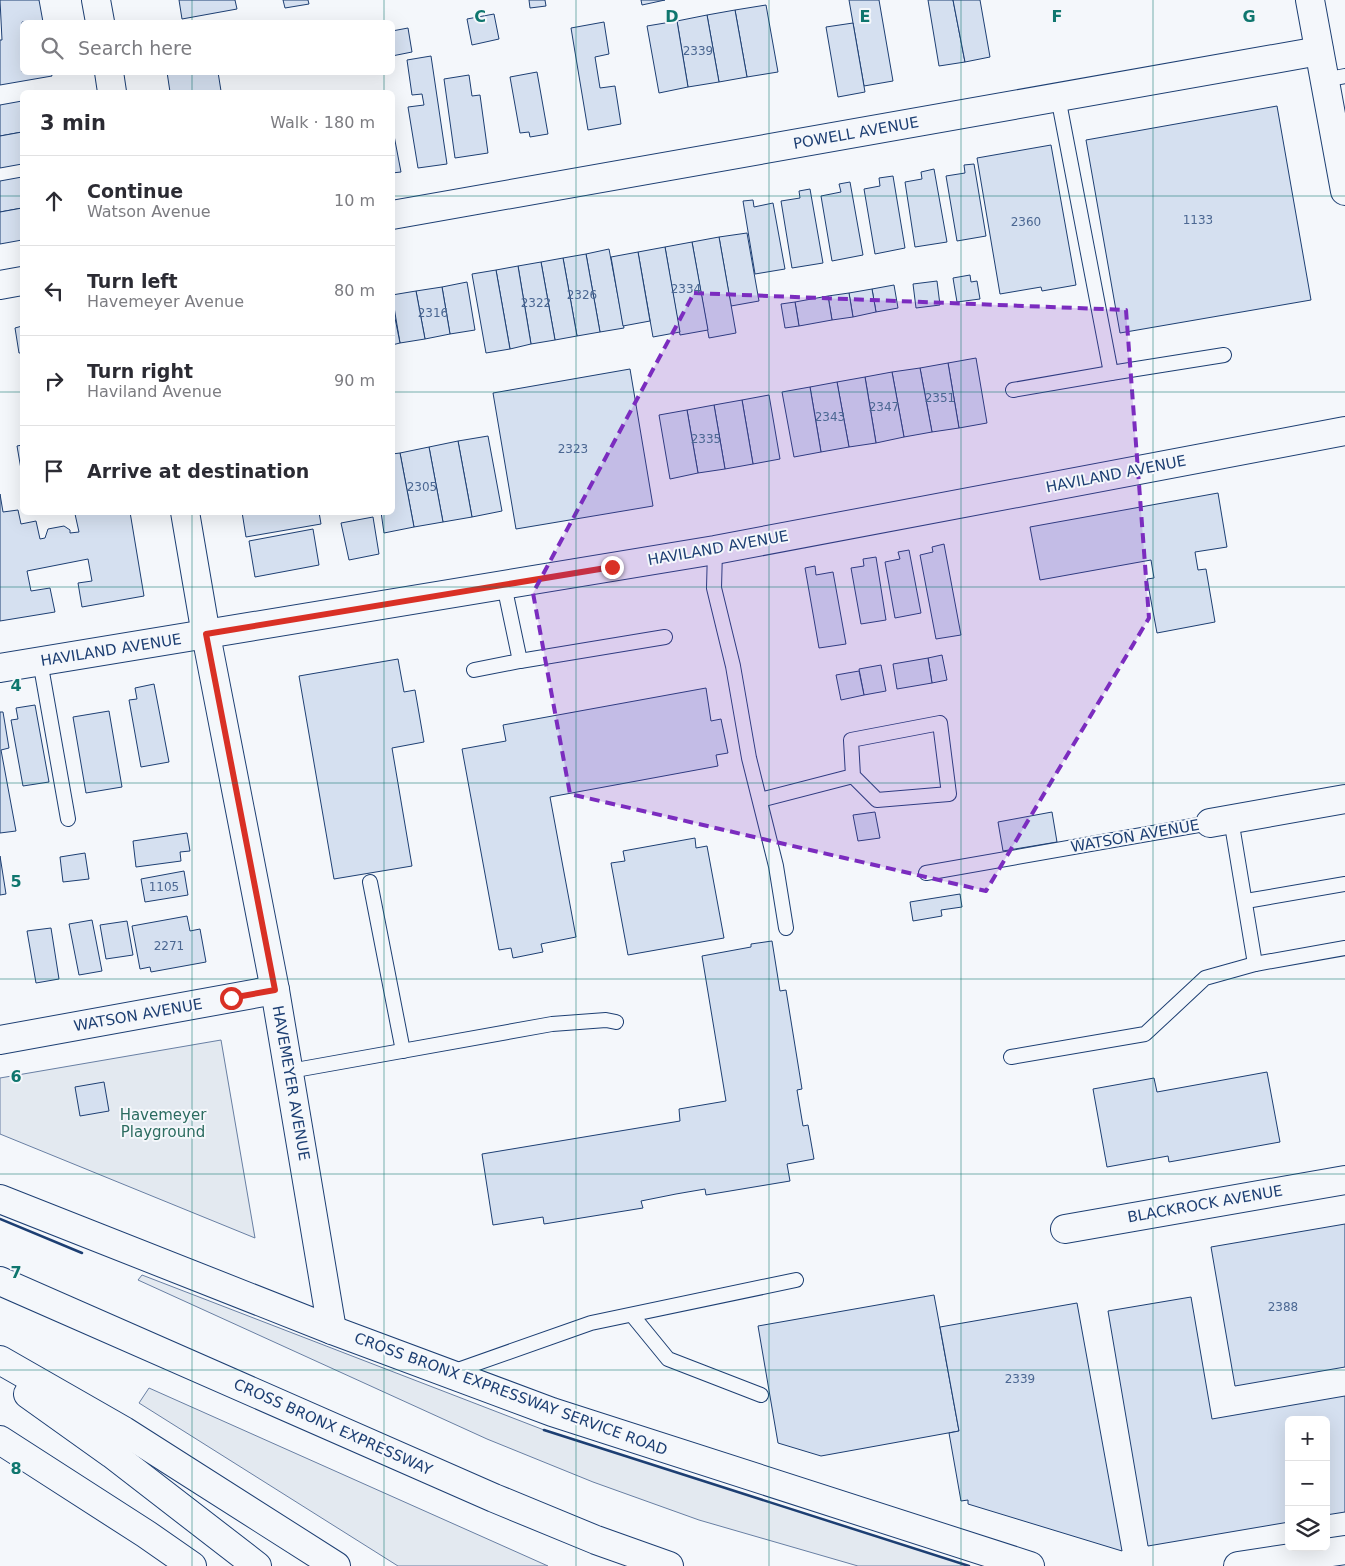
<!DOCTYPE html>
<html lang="en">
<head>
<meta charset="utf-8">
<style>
	:root { --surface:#fff; --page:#f2f2f3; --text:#2b2b33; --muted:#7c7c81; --line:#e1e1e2 }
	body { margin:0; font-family:"DejaVu Sans",sans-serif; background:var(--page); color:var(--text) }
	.controls { position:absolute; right:15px; bottom:15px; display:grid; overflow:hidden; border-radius:8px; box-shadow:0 5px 20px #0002 }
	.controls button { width:45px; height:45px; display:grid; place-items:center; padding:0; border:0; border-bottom:1px solid var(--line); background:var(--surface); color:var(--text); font:25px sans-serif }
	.stop { position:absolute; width:15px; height:15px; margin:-11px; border:4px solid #d93025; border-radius:50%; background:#fff }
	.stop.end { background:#d93025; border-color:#fff; box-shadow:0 1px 5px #0008 }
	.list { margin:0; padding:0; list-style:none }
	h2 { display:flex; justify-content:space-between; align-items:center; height:65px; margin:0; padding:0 20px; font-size:21px }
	h2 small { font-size:16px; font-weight:400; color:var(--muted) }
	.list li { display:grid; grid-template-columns:32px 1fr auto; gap:15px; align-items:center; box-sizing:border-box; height:90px; padding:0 20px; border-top:1px solid var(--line) }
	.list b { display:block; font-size:19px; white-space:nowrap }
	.list p { margin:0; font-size:16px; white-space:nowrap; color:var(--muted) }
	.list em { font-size:16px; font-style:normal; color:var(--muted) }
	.icon { flex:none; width:28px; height:28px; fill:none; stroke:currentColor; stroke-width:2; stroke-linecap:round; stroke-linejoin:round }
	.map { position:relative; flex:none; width:1345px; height:1566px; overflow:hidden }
	.search { position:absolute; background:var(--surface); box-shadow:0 5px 20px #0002; left:20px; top:20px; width:375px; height:55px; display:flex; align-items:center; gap:12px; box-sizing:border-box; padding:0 18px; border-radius:8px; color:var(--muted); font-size:19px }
	.panel { position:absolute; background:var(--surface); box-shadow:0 5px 20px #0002; left:20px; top:90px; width:375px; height:425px; border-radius:8px }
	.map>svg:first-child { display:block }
	.green { fill:#e3e9f0; stroke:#687fa3 }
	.building { fill:#d5e0f0; stroke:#1d3f73 }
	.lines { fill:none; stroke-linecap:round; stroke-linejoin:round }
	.service-casing { stroke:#1d3f73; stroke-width:16 }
	.minor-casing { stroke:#1d3f73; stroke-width:30 }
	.secondary-casing { stroke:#1d3f73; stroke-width:30 }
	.motorway-casing { stroke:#1d3f73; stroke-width:30 }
	.service { stroke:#f4f7fb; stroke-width:14 }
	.minor { stroke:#f4f7fb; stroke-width:28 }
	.secondary { stroke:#f4f7fb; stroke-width:28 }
	.motorway { stroke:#f4f7fb; stroke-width:28 }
	.wall { stroke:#1d3f73; stroke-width:2.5 }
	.route { stroke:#d93025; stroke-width:6 }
	.marked { fill:#7b2cbf; fill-opacity:0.2; stroke:#7b2cbf; stroke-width:4; stroke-dasharray:10 6; stroke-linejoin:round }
	.grid { fill:none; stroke:#0f766e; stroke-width:1; stroke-opacity:0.55 }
	.labels { text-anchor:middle; stroke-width:4; stroke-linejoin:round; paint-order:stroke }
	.number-label { font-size:12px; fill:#4b6792 }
	.street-label { font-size:15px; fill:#1d3f73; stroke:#f4f7fb }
	.park-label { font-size:15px; fill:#2c6c60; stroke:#f4f7fb }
	.grid-label { font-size:16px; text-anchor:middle; font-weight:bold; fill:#0f766e; stroke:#f4f7fb; stroke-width:4; stroke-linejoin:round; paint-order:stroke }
</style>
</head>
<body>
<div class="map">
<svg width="1345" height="1566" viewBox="0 0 1345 1566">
	<rect width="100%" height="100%" fill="#f4f7fb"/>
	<!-- green -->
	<g class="green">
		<polygon points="221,1040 255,1238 0,1134 0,1078"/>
		<polygon points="142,1275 544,1430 969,1566 858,1566 699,1520 593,1482 487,1439 138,1280"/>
		<polygon points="149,1388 548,1566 398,1566 139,1403"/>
	</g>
	<!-- building -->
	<g class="building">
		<polygon points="0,0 39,0 43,22 22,22 22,72 51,72 52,76 0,85 0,40 2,40"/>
		<polygon points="179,0 235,0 237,9 182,19"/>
		<polygon points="283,0 308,0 309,4 285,8"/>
		<polygon points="529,0 545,0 546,6 530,8"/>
		<polygon points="641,0 665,0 642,5"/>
		<polygon points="849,0 879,0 893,81 864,86"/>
		<polygon points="928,0 953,0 965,62 939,66"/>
		<polygon points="953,0 980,0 990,57 965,62"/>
		<polygon points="766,5 778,72 747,77 735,10"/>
		<polygon points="735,10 747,77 719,82 707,15"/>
		<polygon points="494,14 499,39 472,45 467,19"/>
		<polygon points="707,15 719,82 688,87 677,21"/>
		<polygon points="677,21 688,87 659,93 647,26"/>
		<polygon points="604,22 609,54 595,57 600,88 615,86 621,124 588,130 571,28"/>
		<polygon points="853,23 865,92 838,97 826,27"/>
		<polygon points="408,28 412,52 392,56 392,31"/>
		<polygon points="431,56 447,164 418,168 408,107 424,105 422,94 412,95 407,60"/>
		<polygon points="167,72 218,72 221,91 170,92"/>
		<polygon points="537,72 548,134 530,137 529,132 520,133 510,77"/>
		<polygon points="469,75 472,96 480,95 488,153 455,158 444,79"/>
		<polygon points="22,101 22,132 0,136 0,105"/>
		<polygon points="1277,106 1311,300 1120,333 1086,140"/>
		<polygon points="392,125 401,172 392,173"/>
		<polygon points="22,132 22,164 0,168 0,136"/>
		<polygon points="1051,145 1076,285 1042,291 1041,287 1000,294 977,158"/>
		<polygon points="974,164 986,236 957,241 946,176 965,173 964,165"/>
		<polygon points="934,169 947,242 915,247 905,182 922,179 921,172"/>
		<polygon points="893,176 905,248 875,254 864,189 880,186 879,178"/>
		<polygon points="22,177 22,208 0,212 0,181"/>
		<polygon points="850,182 863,255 832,261 821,196 841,192 839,184"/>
		<polygon points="810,189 823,263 792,268 781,201 800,198 799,191"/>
		<polygon points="753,200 754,207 773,203 785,269 755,274 743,201"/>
		<polygon points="22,208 22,240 0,244 0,212"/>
		<polygon points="747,233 759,301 731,306 719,237"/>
		<polygon points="719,237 736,333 709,338 692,242"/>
		<polygon points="692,242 708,330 680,335 665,247"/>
		<polygon points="665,247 680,332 653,337 638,252"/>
		<polygon points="609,249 624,328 600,332 586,254"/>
		<polygon points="638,252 650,321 623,326 611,257"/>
		<polygon points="586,254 600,332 577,336 563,258"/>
		<polygon points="563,258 577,336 555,340 541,262"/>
		<polygon points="541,262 555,340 531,344 518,266"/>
		<polygon points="518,266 531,344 510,349 496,270"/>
		<polygon points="496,270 510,349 486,353 472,274"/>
		<polygon points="970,275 971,282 977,281 980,299 957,302 953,278"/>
		<polygon points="937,281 940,305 916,308 913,284"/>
		<polygon points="467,282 475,330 450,334 442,287"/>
		<polygon points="894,285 898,308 876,312 872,289"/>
		<polygon points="442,287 450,334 425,339 416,291"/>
		<polygon points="872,289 876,312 853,317 849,293"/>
		<polygon points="416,291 425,339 400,343 392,295"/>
		<polygon points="849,293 853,317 832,320 828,296"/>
		<polygon points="828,296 832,320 799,326 795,302"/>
		<polygon points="795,302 799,326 785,328 781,304"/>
		<polygon points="392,303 400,343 392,345"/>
		<polygon points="22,326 22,353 19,353 15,328"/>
		<polygon points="976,358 987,423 959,428 948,363"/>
		<polygon points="948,363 959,428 932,432 920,368"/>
		<polygon points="920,368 932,432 904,437 892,372"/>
		<polygon points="630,369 653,506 516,529 493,393"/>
		<polygon points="892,372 904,437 876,443 865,377"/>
		<polygon points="865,377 876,443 849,447 837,382"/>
		<polygon points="837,382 849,447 821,452 810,387"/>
		<polygon points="810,387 821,452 794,457 782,392"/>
		<polygon points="769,395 780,459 753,464 742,400"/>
		<polygon points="742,400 753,464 725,469 714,405"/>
		<polygon points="714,405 725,469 698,473 687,410"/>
		<polygon points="687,410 698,473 670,479 659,415"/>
		<polygon points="488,436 502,511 472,517 458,441"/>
		<polygon points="458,441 472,517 443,522 429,447"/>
		<polygon points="22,445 22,475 17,446"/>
		<polygon points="429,447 443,522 414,527 400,453"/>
		<polygon points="400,453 414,527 384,533 381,512 392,512 392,454"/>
		<polygon points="1218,493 1227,547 1195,552 1198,570 1206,569 1215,622 1157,633 1147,579 1154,578 1151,560 1040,580 1030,527"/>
		<polygon points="0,494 3,512 18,510 21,524 36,521 40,539 45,538 48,529 64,526 70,530 70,533 79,532 75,514 130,512 144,596 82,607 78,583 92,581 88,559 27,571 31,591 50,588 55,612 0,621"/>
		<polygon points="242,512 319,512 321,524 246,537"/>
		<polygon points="373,517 379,554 349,560 341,523"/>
		<polygon points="313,529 319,565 255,577 249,541"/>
		<polygon points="944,544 961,635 936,639 920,555 933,552 932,547"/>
		<polygon points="909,550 921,613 895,618 885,562 900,559 898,552"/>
		<polygon points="876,557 886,620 861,624 851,568 864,566 863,559"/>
		<polygon points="815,566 816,575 833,572 846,644 819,648 805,568"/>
		<polygon points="942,655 947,680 932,683 928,658"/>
		<polygon points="928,658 932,683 897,689 893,664"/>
		<polygon points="398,659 404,692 415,690 424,742 392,748 412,866 334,879 299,676"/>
		<polygon points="881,665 886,691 864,695 859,669"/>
		<polygon points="859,671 864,695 841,700 836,675"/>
		<polygon points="154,684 169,762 141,767 129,700 137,699 135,688"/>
		<polygon points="706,688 711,721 721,719 728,753 716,755 718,766 550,797 576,937 541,944 543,952 513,958 511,948 499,950 462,749 506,741 503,725"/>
		<polygon points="35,705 49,782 23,786 11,720 18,719 16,708"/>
		<polygon points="109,711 122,787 86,793 73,717"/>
		<polygon points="0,712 3,712 9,748 1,750 16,831 0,833"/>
		<polygon points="875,812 880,838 858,841 853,815"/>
		<polygon points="1052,812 1057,842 1003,851 998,822"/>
		<polygon points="187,833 190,851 180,852 181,861 136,867 133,841"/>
		<polygon points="695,838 696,848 707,846 724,938 628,955 611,863 625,861 623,851"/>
		<polygon points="85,853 89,879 63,882 60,857"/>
		<polygon points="0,856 6,894 0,895"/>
		<polygon points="184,871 188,895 145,902 141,879"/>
		<polygon points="960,894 962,907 941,910 942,916 913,921 910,902"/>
		<polygon points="187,916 190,931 200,929 206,962 151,972 150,967 140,969 132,926"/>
		<polygon points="92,920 102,971 79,975 69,924"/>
		<polygon points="127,921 133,955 106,959 100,925"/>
		<polygon points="51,928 59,979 36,983 27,931"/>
		<polygon points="772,941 780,991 786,990 802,1089 797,1090 803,1126 808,1125 814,1159 787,1164 790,1181 706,1195 705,1189 676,1194 641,1201 643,1208 544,1224 543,1217 493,1225 482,1154 680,1121 679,1109 726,1101 702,956 751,947 751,944"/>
		<polygon points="1267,1072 1280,1142 1169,1162 1168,1156 1107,1167 1093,1089 1154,1078 1157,1092"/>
		<polygon points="104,1082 109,1111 80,1116 75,1087"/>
		<polygon points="1345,1224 1345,1367 1235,1386 1211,1247"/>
		<polygon points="934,1295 959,1431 821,1456 778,1443 758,1326"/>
		<polygon points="1191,1297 1212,1419 1345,1396 1345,1512 1326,1515 1326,1420 1289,1420 1289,1522 1148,1546 1108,1311"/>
		<polygon points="1077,1303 1122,1551 968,1504 968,1500 961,1501 949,1433 959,1431 940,1327"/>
	</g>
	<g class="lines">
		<defs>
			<g id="service">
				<polyline points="1324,80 1345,76"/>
				<polyline points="1058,97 1111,373 1224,355"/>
				<polyline points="1013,390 1111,373"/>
				<polyline points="715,550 714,588 733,666 749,758 776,866 786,928"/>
				<polyline points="504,585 520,661 665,637"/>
				<polyline points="40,661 68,819"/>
				<polyline points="474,670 520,661"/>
				<polyline points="760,800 853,776 851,740 940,723 949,794 877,800 853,776"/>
				<polyline points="926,873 1210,823"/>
				<polyline points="370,882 403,1051"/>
				<polyline points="1246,901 1345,884"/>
				<polyline points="1255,964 1345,948"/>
				<polyline points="1011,1057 1145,1034 1205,978 1255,964 1231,819"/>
				<polyline points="290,1071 552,1024 606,1020 616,1022"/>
				<polyline points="632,1315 668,1359 761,1395"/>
				<polyline points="452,1372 591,1323 796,1280"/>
			</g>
			<g id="minor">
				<polyline points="96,0 100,22"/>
				<polyline points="109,72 112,92"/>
				<polyline points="392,215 1319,51"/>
				<polyline points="0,285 22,281"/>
				<polyline points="185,512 206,635 275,990 332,1330"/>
				<polyline points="0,668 715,550 1345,431"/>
				<polyline points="1210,823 1345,799"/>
				<polyline points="0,1040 275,990"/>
				<polyline points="1065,1229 1345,1180"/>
				<polyline points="1238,1566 1345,1550"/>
			</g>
			<g id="secondary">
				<polyline points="1310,0 1345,191"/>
				<polyline points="0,1199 332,1330 552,1412 1030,1566"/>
				<polyline points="0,1440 146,1534 192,1566"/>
			</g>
			<g id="motorway">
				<polyline points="0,1281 494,1498 596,1540 669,1566"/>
				<polyline points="0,1360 124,1431 336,1566"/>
				<polyline points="28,1394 112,1454 257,1566"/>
			</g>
		</defs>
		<!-- service casing -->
		<use href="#service" class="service-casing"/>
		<!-- minor casing -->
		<use href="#minor" class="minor-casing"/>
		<!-- secondary casing -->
		<use href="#secondary" class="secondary-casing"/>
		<!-- motorway casing -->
		<use href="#motorway" class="motorway-casing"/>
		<!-- service -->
		<use href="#service" class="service"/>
		<!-- minor -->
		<use href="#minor" class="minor"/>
		<!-- secondary -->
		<use href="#secondary" class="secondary"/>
		<!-- motorway -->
		<use href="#motorway" class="motorway"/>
		<!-- wall -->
		<g class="wall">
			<polyline points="0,1219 82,1253"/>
			<polyline points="544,1430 969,1566"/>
		</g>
	</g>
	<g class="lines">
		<!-- route -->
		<polyline class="route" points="231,998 275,990 206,634 612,567"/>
	</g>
	<!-- marked area -->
	<path class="marked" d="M 694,293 L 1126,310 L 1149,618 L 986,891 L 570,794 L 533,593 Z"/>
	<!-- grid -->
	<path class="grid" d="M 192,0 L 192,22M 384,0 L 384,22M 576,0 L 576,1566M 769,0 L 769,1566M 961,0 L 961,1566M 1153,0 L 1153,1566M 192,72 L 192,92M 384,72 L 384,92M 0,196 L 22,196M 392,196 L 1345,196M 0,392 L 22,392M 392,392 L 1345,392M 192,512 L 192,1566M 384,512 L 384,1566M 0,587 L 1345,587M 0,783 L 1345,783M 0,979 L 1345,979M 0,1174 L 1345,1174M 0,1370 L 1345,1370"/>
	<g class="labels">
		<!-- number labels -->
		<g class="number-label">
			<text x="698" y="55">2339</text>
			<text x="1198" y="224">1133</text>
			<text x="1026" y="226">2360</text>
			<text x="686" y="293">2334</text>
			<text x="582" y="299">2326</text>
			<text x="536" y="307">2322</text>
			<text x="433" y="317">2316</text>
			<text x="940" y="402">2351</text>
			<text x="884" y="411">2347</text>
			<text x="830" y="421">2343</text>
			<text x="706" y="443">2335</text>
			<text x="573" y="453">2323</text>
			<text x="422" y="491">2305</text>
			<text x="164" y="891">1105</text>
			<text x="169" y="950">2271</text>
			<text x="1283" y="1311">2388</text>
			<text x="1020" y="1383">2339</text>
		</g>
		<!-- street labels -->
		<g class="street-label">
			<text transform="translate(856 133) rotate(-10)" y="5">POWELL AVENUE</text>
			<text transform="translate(1116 474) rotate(-11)" y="5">HAVILAND AVENUE</text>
			<text transform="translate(718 548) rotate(-10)" y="5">HAVILAND AVENUE</text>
			<text transform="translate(111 650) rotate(-9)" y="5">HAVILAND AVENUE</text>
			<text transform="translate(1135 836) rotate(-10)" y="5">WATSON AVENUE</text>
			<text transform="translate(138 1015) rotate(-10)" y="5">WATSON AVENUE</text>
			<text transform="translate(291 1083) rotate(80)" y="5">HAVEMEYER AVENUE</text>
			<text transform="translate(1205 1204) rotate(-10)" y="5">BLACKROCK AVENUE</text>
			<text transform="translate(511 1394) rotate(20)" y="5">CROSS BRONX EXPRESSWAY SERVICE ROAD</text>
			<text transform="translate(333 1427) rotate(24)" y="5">CROSS BRONX EXPRESSWAY</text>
		</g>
		<!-- park labels -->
		<g class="park-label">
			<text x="163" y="1120">Havemeyer<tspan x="163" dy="17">Playground</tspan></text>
		</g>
	</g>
	<g class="grid-label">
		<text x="480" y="22">C</text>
		<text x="672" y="22">D</text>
		<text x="865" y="22">E</text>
		<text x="1057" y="22">F</text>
		<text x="1249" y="22">G</text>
		<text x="16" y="691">4</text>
		<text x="16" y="887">5</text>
		<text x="16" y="1082">6</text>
		<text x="16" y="1278">7</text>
		<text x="16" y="1474">8</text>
	</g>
</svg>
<div class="controls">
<button>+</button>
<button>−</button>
<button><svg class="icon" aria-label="layers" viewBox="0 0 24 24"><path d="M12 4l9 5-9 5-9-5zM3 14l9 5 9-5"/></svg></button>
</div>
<div class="stop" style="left:231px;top:998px"></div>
<div class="stop end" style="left:612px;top:567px"></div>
<div class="search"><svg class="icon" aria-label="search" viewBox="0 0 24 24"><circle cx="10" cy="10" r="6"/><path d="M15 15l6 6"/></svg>Search here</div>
<section class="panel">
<h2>3 min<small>Walk · 180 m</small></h2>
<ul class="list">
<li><svg class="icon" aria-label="ahead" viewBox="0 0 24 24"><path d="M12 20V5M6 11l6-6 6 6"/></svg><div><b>Continue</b><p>Watson Avenue</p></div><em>10 m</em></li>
<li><svg class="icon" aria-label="left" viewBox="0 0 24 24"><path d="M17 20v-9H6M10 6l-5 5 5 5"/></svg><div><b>Turn left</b><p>Havemeyer Avenue</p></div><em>80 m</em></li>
<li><svg class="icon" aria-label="right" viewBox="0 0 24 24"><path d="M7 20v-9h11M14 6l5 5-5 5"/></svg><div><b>Turn right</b><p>Haviland Avenue</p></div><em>90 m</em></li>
<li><svg class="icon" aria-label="arrive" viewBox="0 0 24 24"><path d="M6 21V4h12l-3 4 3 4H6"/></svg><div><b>Arrive at destination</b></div></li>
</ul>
</section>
</div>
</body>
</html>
